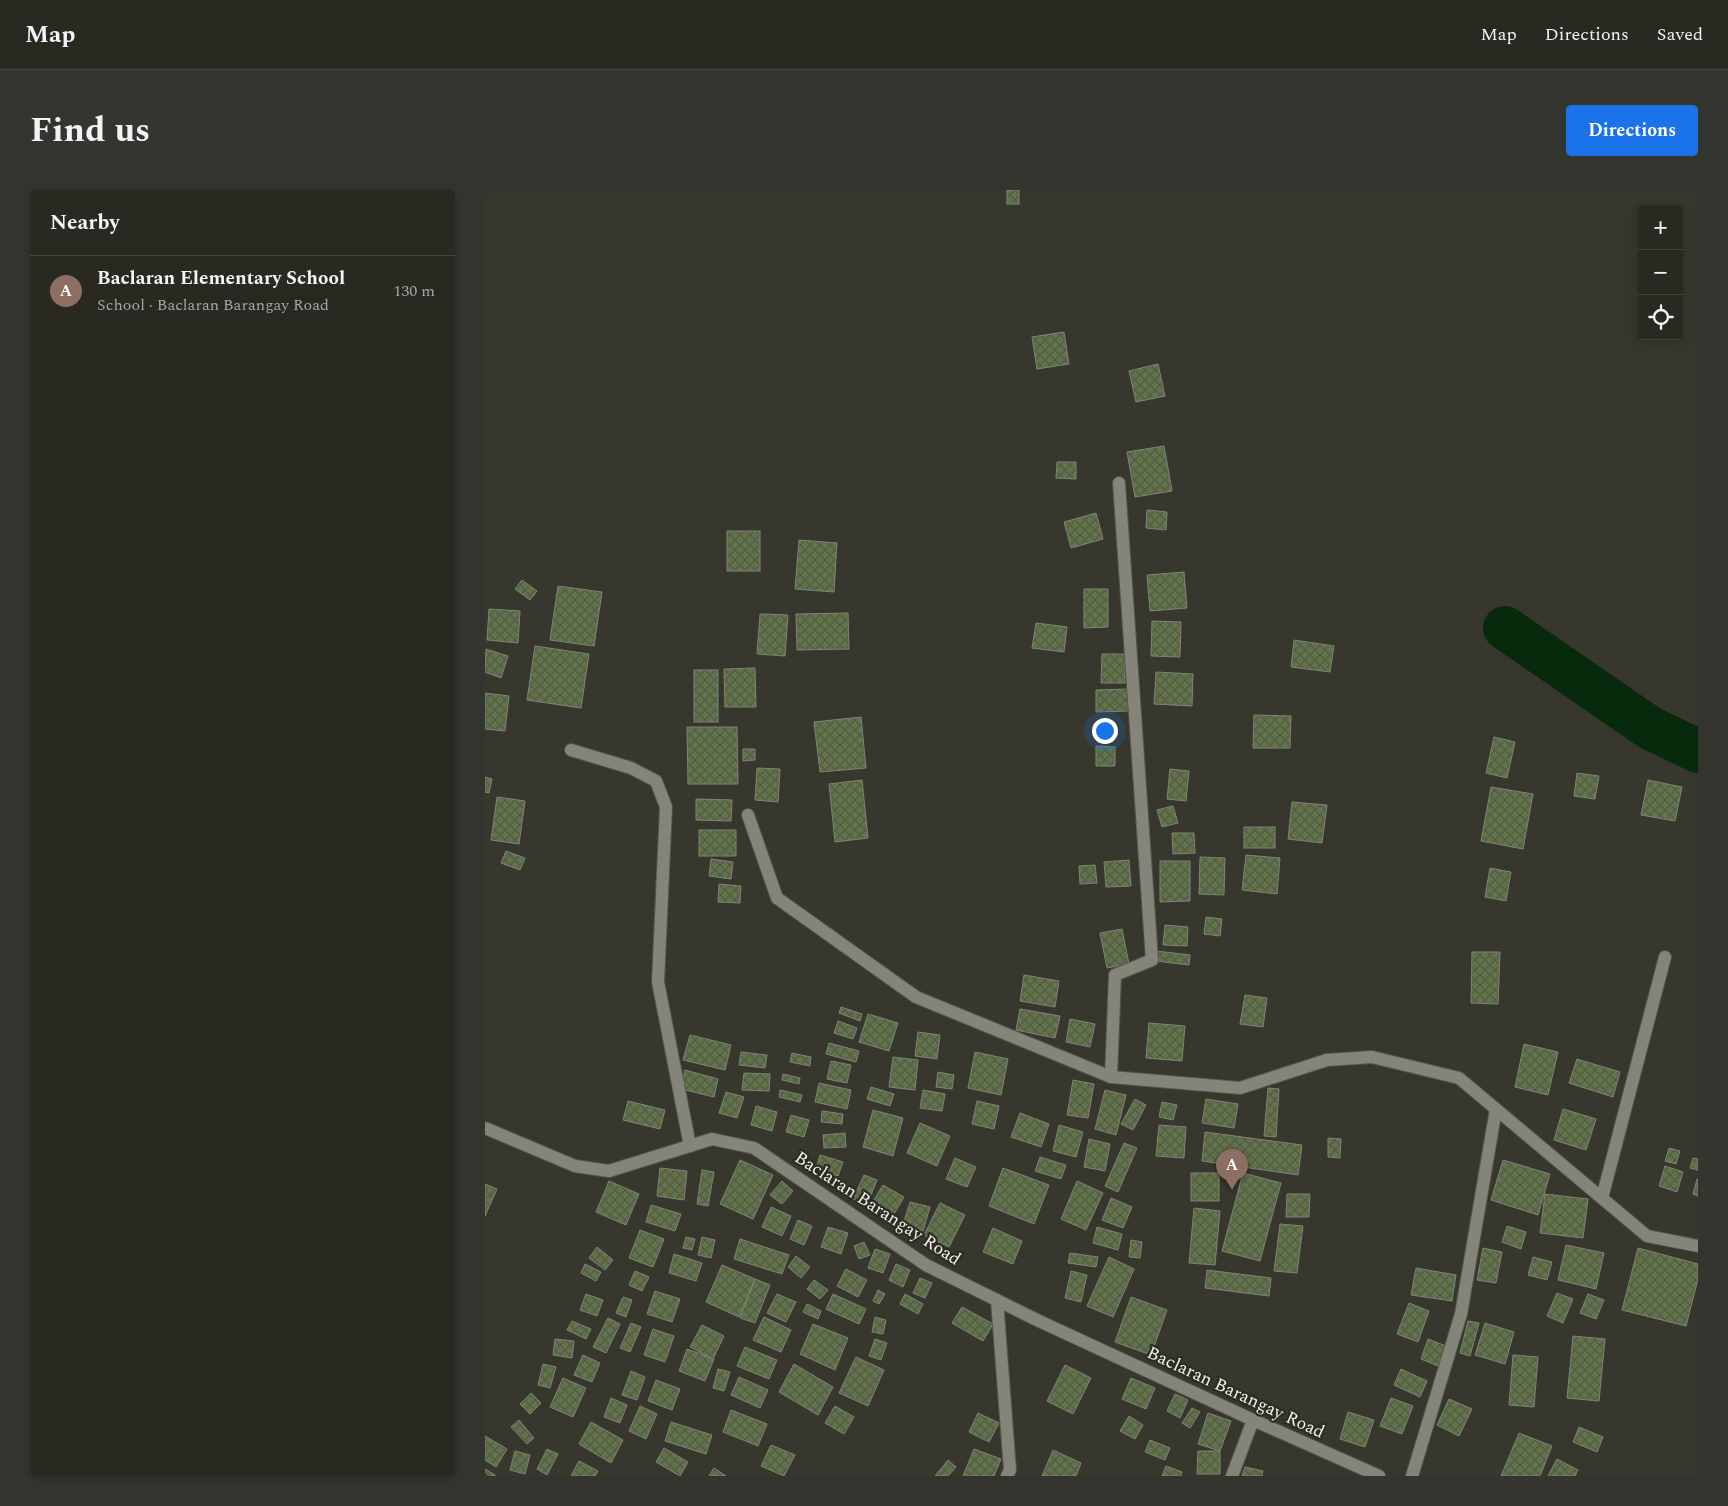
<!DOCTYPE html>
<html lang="en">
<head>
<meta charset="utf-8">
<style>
	:root { --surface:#292922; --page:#35352f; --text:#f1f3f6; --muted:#a5a6a5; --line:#454540; --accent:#1a73e8 }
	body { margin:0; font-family:Spectral,serif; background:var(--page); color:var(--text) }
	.controls { position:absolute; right:15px; top:15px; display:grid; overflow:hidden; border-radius:5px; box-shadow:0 2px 12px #0003 }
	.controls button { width:45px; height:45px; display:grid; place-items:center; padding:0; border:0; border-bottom:1px solid var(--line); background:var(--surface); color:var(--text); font:25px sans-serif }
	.you { position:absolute; left:619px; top:540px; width:18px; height:18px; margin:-12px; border:4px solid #fff; border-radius:50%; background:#1a73e8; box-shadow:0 0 0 8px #1a73e833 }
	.badge { display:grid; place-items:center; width:32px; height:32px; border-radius:50%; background:var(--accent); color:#fff; font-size:16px; font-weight:700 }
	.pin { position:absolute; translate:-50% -41px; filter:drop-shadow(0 1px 2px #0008) }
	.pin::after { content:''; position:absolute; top:26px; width:18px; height:15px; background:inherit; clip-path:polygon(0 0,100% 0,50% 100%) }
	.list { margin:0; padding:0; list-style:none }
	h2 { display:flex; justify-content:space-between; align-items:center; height:65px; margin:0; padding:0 20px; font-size:21px }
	h2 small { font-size:16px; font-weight:400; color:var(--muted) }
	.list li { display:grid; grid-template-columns:32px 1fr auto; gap:15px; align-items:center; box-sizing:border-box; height:70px; padding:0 20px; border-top:1px solid var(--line) }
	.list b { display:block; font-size:19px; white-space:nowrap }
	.list p { margin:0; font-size:16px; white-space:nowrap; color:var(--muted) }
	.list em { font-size:16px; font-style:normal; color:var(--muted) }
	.icon { flex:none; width:28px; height:28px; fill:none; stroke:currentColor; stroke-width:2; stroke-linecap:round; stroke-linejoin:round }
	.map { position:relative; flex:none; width:1213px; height:1286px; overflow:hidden; border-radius:5px }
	header { display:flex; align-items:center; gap:30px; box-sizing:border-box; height:70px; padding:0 25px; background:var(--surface); border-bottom:1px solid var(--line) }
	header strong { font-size:24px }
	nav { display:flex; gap:28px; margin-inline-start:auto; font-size:18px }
	.intro { display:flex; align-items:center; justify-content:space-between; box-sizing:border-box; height:120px; padding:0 30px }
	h1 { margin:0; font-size:35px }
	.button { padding:12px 22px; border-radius:5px; background:var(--accent); color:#fff; font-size:18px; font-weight:700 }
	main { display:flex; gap:30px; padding:0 30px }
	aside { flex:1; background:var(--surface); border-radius:5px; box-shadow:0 2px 12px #0003 }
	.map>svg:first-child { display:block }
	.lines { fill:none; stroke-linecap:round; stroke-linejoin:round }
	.river { stroke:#082a0c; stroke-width:44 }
	.building { fill:url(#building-cross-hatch); stroke:#7f8479 }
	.street-casing { stroke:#55554c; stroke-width:14 }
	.secondary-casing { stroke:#55554c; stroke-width:14 }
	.street { stroke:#848478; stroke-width:12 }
	.secondary { stroke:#848478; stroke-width:12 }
	.labels { text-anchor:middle; stroke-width:4.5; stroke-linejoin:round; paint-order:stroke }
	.street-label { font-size:18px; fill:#eff0e9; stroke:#2d2d23 }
</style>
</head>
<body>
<header>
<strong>Map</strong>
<nav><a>Map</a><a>Directions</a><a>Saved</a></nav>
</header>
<div class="intro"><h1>Find us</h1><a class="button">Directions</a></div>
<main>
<aside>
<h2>Nearby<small></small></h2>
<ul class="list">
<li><span class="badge" style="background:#8d6e63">A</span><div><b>Baclaran Elementary School</b><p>School · Baclaran Barangay Road</p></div><em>130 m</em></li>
</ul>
</aside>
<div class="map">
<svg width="1213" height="1286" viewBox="0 0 1213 1286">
	<defs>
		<pattern id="building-cross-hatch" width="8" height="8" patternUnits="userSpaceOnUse" patternTransform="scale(1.25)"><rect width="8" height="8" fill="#617349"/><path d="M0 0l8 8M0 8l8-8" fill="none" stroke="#535b47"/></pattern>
	</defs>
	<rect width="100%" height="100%" fill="#37372d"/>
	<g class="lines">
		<!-- river -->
		<polyline class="river" points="1020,438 1165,538 1213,561"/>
	</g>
	<!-- building -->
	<g class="building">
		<rect x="522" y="0" width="12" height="14"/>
		<polygon points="579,142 584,174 552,179 547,147"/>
		<polygon points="673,174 680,206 651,212 644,181"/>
		<polygon points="679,256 687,301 650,307 642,262"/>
		<polygon points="572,272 591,272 591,289 571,288"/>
		<polygon points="662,320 682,322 681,340 661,338"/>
		<polygon points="611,323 618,349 586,358 579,332"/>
		<rect x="242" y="341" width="33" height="40"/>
		<polygon points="314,350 352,353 349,402 310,399"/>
		<polygon points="699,382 702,418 665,421 662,385"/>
		<polygon points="37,390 52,401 45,410 30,399"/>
		<polygon points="73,396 117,402 109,456 65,450"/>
		<polygon points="599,399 623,399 623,437 599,438"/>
		<polygon points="4,419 35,421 33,453 2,450"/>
		<polygon points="363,423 364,459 312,460 311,424"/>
		<polygon points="275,424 303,425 300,466 272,464"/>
		<polygon points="667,431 696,432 695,467 666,466"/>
		<polygon points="551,433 582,437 579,462 547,458"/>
		<polygon points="809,450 849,456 845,482 806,477"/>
		<polygon points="50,456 104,464 96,518 42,510"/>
		<polygon points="1,459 23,466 16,488 0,482"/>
		<polygon points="617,464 640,464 640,493 616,493"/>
		<polygon points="270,478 271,517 240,517 239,479"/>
		<rect x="209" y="480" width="24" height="52"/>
		<polygon points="671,482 708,484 707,516 669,514"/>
		<polygon points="644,499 644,521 611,522 611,500"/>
		<polygon points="0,503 24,506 20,541 0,539"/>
		<polygon points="769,525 806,526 805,558 768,558"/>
		<polygon points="376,527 381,578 335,582 329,532"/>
		<polygon points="202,537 252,537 253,594 203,594"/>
		<polygon points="1009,547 1030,552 1022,588 1001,583"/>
		<polygon points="611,556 630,557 630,576 611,576"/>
		<polygon points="258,559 270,559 270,570 258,571"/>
		<polygon points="272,578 295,579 293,612 270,610"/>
		<polygon points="685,579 704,581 701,611 682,609"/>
		<polygon points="1092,583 1114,586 1110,609 1089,606"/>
		<polygon points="0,587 7,589 4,603 0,602"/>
		<polygon points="377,590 383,648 350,652 344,594"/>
		<polygon points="1163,590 1197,597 1190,631 1156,625"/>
		<polygon points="1006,597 1048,604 1038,659 996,651"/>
		<polygon points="12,607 40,611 34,654 6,650"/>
		<polygon points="211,609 247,610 246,631 211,630"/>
		<polygon points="807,612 842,615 837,653 803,649"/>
		<polygon points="688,616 693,633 677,637 672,620"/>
		<rect x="759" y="637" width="31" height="21"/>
		<rect x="214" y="640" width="37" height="26"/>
		<polygon points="687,643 709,643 710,663 688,664"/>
		<polygon points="21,661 40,668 35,680 16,673"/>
		<polygon points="761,665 795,668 792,704 757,700"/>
		<polygon points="715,667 740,668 739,705 714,704"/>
		<polygon points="226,669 248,672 246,689 224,686"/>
		<polygon points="644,670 646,696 621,697 619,672"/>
		<polygon points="675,671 705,671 705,711 675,712"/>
		<polygon points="610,675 612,693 595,694 594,676"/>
		<polygon points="1005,678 1026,682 1021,711 1000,707"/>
		<polygon points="234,694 256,696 255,713 233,712"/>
		<polygon points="721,727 737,729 735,746 719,744"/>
		<polygon points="680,735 703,737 702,756 678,755"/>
		<polygon points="637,739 644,774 622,778 615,743"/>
		<polygon points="671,761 705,765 704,775 670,771"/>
		<polygon points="987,762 1015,762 1013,814 986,813"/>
		<polygon points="539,785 574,791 570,817 535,811"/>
		<polygon points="760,805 782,808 778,837 755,834"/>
		<polygon points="356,817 377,824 375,831 354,823"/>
		<polygon points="535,819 575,826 570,848 531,840"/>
		<polygon points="383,824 413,833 404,861 374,852"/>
		<polygon points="585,829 610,834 605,857 581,852"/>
		<polygon points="353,831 372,838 368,849 349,843"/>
		<polygon points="664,833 700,836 697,871 661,868"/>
		<polygon points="433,842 455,845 452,869 430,866"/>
		<polygon points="205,845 246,855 240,880 198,870"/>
		<polygon points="344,853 374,861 371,872 341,864"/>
		<polygon points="1039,854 1073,862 1063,905 1030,897"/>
		<polygon points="256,862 282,865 280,878 254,875"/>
		<polygon points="490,862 523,869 516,905 483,898"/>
		<polygon points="307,863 326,867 325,876 305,872"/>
		<polygon points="408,867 433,870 430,900 404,897"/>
		<polygon points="1092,869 1135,882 1128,907 1084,893"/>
		<polygon points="346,871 366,875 362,893 342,889"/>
		<polygon points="200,880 233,889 229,907 196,899"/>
		<polygon points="453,882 469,885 467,899 451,897"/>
		<polygon points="259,883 285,884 284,901 257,900"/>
		<polygon points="298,884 315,888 314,894 297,890"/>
		<polygon points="588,890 609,894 603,928 582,925"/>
		<polygon points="334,893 366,900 362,919 330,912"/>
		<polygon points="386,897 409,904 405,916 382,909"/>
		<polygon points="783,898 794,899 791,947 779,946"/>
		<polygon points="295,900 317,905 315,912 294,907"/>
		<polygon points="438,900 460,904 457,921 435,918"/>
		<polygon points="620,900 641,905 631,945 610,939"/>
		<polygon points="241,902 259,907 252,928 234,923"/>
		<polygon points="650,909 661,915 648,940 636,934"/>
		<polygon points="721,909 753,914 749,938 717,933"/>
		<polygon points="143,911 180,920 175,939 138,930"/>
		<polygon points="492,911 514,916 509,939 487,934"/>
		<polygon points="677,912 692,915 688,930 674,927"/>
		<polygon points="271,916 292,922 287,941 266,935"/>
		<polygon points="1078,919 1111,929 1101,960 1069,950"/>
		<polygon points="388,920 418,928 408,966 378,957"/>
		<polygon points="337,921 358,924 357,934 336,932"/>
		<polygon points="535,923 564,934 556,957 526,947"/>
		<polygon points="306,925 324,930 319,947 301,942"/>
		<polygon points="435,933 465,946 452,976 422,963"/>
		<polygon points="574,935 598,942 591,967 568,961"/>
		<polygon points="674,935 701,937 699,968 671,966"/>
		<polygon points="720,942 817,955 813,985 717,971"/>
		<polygon points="360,943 361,957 339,958 338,945"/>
		<polygon points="843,948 856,949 855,968 843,967"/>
		<polygon points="604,949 625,954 620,981 599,977"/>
		<polygon points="639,953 652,958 633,1002 620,996"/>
		<polygon points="1184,958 1195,961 1191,974 1180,971"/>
		<polygon points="335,965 358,972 353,986 331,979"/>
		<polygon points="555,967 581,975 576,989 550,981"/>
		<polygon points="470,968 491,977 482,997 461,989"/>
		<polygon points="1208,968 1213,969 1213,980 1205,978"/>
		<polygon points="255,970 288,985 268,1029 235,1014"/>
		<polygon points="1018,970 1065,984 1053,1025 1006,1010"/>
		<polygon points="1180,976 1198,982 1192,1002 1174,996"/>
		<polygon points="175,978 202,981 199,1010 172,1006"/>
		<polygon points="518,978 564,995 549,1034 504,1016"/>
		<polygon points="217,980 229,982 223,1016 212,1014"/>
		<rect x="706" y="983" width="28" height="28"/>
		<polygon points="758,983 796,993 775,1071 737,1061"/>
		<polygon points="379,985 392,990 382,1015 368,1009"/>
		<polygon points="1212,989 1213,989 1213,1006 1208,1004"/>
		<polygon points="124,991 154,1004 141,1035 111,1022"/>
		<polygon points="297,991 308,1001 297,1014 285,1005"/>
		<polygon points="592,991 618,1003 601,1040 576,1029"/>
		<polygon points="0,994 12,999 0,1026"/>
		<polygon points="398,995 419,1007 406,1029 385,1017"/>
		<polygon points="802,1004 825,1004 824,1027 801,1027"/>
		<polygon points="1060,1004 1103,1009 1098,1048 1055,1043"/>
		<polygon points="626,1008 647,1017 638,1038 617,1030"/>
		<polygon points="425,1012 445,1017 438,1041 418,1035"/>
		<polygon points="455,1013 480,1025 464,1057 439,1045"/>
		<polygon points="166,1015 196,1024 190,1041 161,1032"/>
		<polygon points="286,1017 306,1026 297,1046 277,1037"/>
		<polygon points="709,1018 735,1021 730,1075 704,1073"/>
		<polygon points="313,1030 327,1036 319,1055 305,1049"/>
		<polygon points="795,1034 818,1036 812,1083 789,1081"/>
		<polygon points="1022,1036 1041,1042 1036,1059 1017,1052"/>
		<polygon points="343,1037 363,1043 356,1064 336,1057"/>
		<polygon points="612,1037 637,1044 633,1060 608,1053"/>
		<polygon points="508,1038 537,1051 528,1074 498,1062"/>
		<polygon points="155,1040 179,1049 168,1077 144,1068"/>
		<polygon points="201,1047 210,1049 207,1060 198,1058"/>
		<polygon points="217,1047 230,1050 226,1068 213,1065"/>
		<polygon points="255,1049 304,1065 297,1084 249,1069"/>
		<polygon points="646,1050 657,1052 655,1068 644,1067"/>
		<polygon points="379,1052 385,1065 374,1069 369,1056"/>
		<polygon points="1081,1055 1119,1063 1111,1099 1073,1090"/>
		<polygon points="112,1057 128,1070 120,1080 104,1068"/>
		<polygon points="998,1058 1017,1062 1011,1093 992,1090"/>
		<polygon points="1153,1058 1213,1074 1213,1089 1201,1136 1137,1120"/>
		<polygon points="390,1059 405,1064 398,1083 383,1078"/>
		<polygon points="585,1063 613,1067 611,1077 583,1073"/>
		<polygon points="189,1064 217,1073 211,1091 184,1083"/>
		<polygon points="311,1066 325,1077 316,1088 303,1077"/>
		<polygon points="624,1067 649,1079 628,1127 602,1116"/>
		<polygon points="1048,1067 1067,1072 1062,1090 1043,1085"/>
		<polygon points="100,1074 116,1082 111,1091 96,1083"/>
		<polygon points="411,1074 425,1080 418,1097 404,1090"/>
		<polygon points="237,1075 270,1089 254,1127 221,1112"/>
		<polygon points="931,1078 971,1085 967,1111 926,1105"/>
		<polygon points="361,1079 382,1090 373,1107 352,1096"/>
		<polygon points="722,1080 786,1088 784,1106 720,1098"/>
		<polygon points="150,1081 164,1087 157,1101 144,1095"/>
		<polygon points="586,1081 602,1085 596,1112 580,1108"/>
		<polygon points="435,1088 447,1093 440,1108 428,1103"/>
		<polygon points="270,1089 285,1095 270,1133 255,1128"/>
		<polygon points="329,1090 343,1100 335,1109 322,1099"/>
		<polygon points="393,1100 400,1104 394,1114 388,1111"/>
		<polygon points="170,1101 195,1109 187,1132 162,1124"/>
		<polygon points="1072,1103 1088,1109 1078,1133 1062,1126"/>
		<polygon points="101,1104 118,1110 112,1126 95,1120"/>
		<polygon points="292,1104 311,1112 301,1132 282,1123"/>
		<polygon points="348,1104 381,1119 374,1134 341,1119"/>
		<polygon points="420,1104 438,1114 433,1124 415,1114"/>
		<polygon points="1103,1104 1119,1110 1111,1129 1095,1123"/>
		<polygon points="138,1107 147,1110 141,1127 131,1123"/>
		<polygon points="646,1107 682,1120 666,1165 630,1152"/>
		<polygon points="924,1113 944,1121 933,1152 912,1144"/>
		<polygon points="322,1114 336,1121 333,1129 318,1122"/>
		<polygon points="477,1117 508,1134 498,1151 467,1133"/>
		<polygon points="279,1127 306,1140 296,1162 268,1150"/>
		<polygon points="390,1127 401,1130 398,1144 387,1142"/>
		<polygon points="123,1128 135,1134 121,1163 108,1157"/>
		<polygon points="87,1131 106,1139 101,1149 82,1140"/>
		<polygon points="983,1131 994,1133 985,1166 975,1163"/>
		<polygon points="146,1133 156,1137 145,1162 135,1158"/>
		<polygon points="1000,1133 1029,1142 1020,1174 990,1165"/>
		<polygon points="328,1134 363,1148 350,1180 315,1164"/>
		<polygon points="217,1135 239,1146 228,1169 205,1157"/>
		<polygon points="168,1139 189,1146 180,1172 159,1165"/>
		<polygon points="1088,1146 1120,1149 1114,1211 1082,1208"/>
		<polygon points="70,1149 89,1151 87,1168 68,1165"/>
		<polygon points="390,1149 402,1153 396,1170 384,1166"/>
		<polygon points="943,1149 961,1156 953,1176 936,1169"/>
		<polygon points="260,1157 292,1170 284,1189 252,1176"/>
		<polygon points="202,1159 229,1169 220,1191 194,1181"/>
		<polygon points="98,1165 115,1173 107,1192 89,1185"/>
		<polygon points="1028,1165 1053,1167 1049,1217 1024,1215"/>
		<polygon points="371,1167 399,1180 383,1216 354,1203"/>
		<polygon points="58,1174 71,1177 65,1198 53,1195"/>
		<polygon points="309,1174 348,1197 333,1225 294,1202"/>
		<polygon points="580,1175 606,1188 588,1224 562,1211"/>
		<polygon points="233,1179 245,1182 239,1201 228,1198"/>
		<polygon points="916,1179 942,1191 935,1207 909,1195"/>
		<polygon points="146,1181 160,1187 152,1210 137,1205"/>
		<polygon points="254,1187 283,1200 275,1218 246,1205"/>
		<polygon points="78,1188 101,1198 88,1227 65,1217"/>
		<polygon points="646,1188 670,1198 661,1219 637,1209"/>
		<polygon points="171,1190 195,1199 187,1220 163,1211"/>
		<polygon points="46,1203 56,1213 45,1224 35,1214"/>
		<polygon points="690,1204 703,1210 695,1228 682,1221"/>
		<polygon points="126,1208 142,1215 135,1233 119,1227"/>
		<polygon points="906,1208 928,1216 917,1244 895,1236"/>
		<polygon points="964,1209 987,1219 974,1246 952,1235"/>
		<polygon points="155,1216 172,1224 161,1249 144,1241"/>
		<polygon points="350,1216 369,1227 359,1244 340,1233"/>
		<polygon points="707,1218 715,1222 705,1238 697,1233"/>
		<polygon points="246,1220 282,1234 273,1256 238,1242"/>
		<polygon points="863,1222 889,1230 880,1257 855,1249"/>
		<polygon points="493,1223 514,1233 504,1252 484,1242"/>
		<polygon points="723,1223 746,1231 735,1261 713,1254"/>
		<polygon points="644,1226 658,1235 650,1249 635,1241"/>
		<polygon points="34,1230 49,1248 42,1254 26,1237"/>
		<polygon points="106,1232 138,1250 126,1273 94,1254"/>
		<polygon points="186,1232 227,1245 221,1264 180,1251"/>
		<polygon points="1094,1237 1118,1247 1112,1262 1088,1252"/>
		<polygon points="1034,1243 1067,1256 1055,1286 1016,1286"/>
		<polygon points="0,1246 22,1259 11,1277 0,1270"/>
		<polygon points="665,1250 685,1258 680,1270 660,1262"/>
		<polygon points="286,1255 310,1265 299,1286 276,1276"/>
		<polygon points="179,1258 203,1272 195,1286 171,1272"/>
		<polygon points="62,1259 73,1264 62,1285 52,1279"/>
		<polygon points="489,1259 516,1269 509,1286 478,1286"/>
		<polygon points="568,1260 596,1273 591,1286 557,1286"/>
		<polygon points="30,1261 45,1265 40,1284 25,1280"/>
		<polygon points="713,1261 735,1261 735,1284 712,1284"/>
		<polygon points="1072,1269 1093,1280 1090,1286 1063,1286"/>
		<polygon points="463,1270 471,1277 463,1286 450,1286"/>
		<polygon points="94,1271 113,1281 110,1286 86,1286"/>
		<polygon points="681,1276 697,1282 696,1286 677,1286"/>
		<polygon points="760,1277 778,1281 777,1286 757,1286"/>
		<polygon points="229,1278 241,1286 224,1286"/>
		<polygon points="0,1279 10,1285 10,1286 0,1286"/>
	</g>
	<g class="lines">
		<defs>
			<g id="street">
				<polyline points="86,560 146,578 171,591 181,617 173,792 205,956"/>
				<polyline points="263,625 292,708 431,807 626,887 755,898 842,870 887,867 974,888 1162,1046 1213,1056"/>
				<polyline points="626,887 630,785 667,770 634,293"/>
				<polyline points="1117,1008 1180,767"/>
				<polyline points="512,1110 525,1280 522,1286"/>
				<polyline points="747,1286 768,1230"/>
				<polyline points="927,1286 976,1124 1011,919"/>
			</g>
			<polyline id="secondary" points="0,938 90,976 124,981 227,949 269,958 441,1075 554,1131 768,1230 894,1286"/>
		</defs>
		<!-- street casing -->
		<use href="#street" class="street-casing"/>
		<!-- secondary casing -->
		<use href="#secondary" class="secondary-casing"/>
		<!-- street -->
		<use href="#street" class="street"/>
		<!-- secondary -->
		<use href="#secondary" class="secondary"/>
	</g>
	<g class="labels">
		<!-- street labels -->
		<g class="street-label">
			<text transform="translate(393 1018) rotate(33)" y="6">Baclaran Barangay Road</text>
			<text transform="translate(751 1202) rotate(25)" y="6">Baclaran Barangay Road</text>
		</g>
	</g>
</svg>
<div class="controls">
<button>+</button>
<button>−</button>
<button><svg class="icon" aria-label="locate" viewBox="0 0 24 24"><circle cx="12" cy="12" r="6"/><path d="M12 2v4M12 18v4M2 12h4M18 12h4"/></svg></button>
</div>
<div class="you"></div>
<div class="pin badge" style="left:747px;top:1000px;background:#8d6e63">A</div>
</div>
</main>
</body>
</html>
